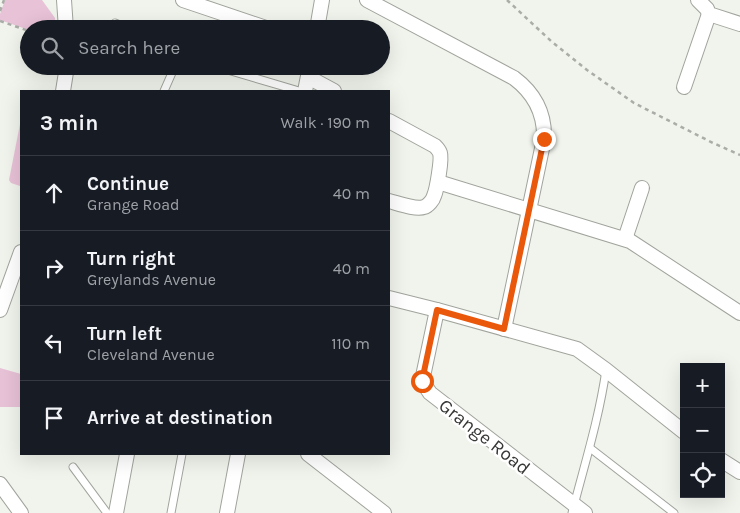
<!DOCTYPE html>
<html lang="en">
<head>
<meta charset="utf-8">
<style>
	:root { --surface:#171b24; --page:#242831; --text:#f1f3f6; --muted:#9ea1a6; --line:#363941 }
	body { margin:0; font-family:Karla,sans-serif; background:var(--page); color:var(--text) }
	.controls { position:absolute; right:15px; bottom:15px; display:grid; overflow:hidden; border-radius:0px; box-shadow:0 5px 20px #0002 }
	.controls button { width:45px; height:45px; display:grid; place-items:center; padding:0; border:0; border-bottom:1px solid var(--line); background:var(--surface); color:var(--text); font:25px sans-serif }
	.stop { position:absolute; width:15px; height:15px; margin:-11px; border:4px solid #ea580c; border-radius:50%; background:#fff }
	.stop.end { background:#ea580c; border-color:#fff; box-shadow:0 1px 5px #0008 }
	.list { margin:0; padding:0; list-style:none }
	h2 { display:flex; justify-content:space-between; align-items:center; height:65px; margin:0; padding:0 20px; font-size:21px }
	h2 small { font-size:16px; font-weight:400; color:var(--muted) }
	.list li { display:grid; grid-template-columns:32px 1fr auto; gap:15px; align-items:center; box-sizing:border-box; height:75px; padding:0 20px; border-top:1px solid var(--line) }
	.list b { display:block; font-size:19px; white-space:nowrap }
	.list p { margin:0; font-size:16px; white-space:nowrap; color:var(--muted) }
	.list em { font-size:16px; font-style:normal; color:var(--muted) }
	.icon { flex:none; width:28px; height:28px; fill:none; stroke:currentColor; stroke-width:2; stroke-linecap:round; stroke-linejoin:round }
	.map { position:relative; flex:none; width:740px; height:513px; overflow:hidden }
	.search { position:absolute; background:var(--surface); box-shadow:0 5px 20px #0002; left:20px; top:20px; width:370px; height:55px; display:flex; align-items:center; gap:12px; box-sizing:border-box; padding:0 18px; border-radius:28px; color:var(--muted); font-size:19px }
	.panel { position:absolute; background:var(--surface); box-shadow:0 5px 20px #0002; left:20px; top:90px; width:370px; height:365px; border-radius:0px }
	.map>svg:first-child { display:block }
	.green { fill:#e8c2d7 }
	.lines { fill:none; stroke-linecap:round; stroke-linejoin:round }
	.lane-casing { stroke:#a0a49c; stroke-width:9 }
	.street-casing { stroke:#a0a49c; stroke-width:16 }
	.path { stroke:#aaada7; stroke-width:2.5; stroke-dasharray:4 4; stroke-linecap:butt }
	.lane { stroke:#fff; stroke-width:7 }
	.street { stroke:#fff; stroke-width:14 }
	.route { stroke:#ea580c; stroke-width:6 }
	.labels { text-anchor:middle; stroke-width:5; stroke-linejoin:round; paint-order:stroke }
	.street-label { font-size:19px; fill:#363835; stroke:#fff }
</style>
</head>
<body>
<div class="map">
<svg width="740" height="513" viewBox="0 0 740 513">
	<rect width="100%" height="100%" fill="#f0f4ec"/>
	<!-- green -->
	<g class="green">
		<polygon points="5,0 42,0 55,18 56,29 29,29 29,30 0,20 0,14"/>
		<polygon points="21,119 21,182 20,186 11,183 9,180"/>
		<polygon points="0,368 21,374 21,407 0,407"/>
	</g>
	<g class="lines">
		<defs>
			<g id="lane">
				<polyline points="115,23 129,29"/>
				<polyline points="214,66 299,91"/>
				<polyline points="164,91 175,66"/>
				<polyline points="590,448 674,513"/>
				<polyline points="73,467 107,513"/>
				<polyline points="171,513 182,454"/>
				<path d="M 572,513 C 584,466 599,419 606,370"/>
			</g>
			<g id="street">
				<polyline points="64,0 66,29"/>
				<polyline points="183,0 269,29"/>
				<path d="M 367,0 L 514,78 C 534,93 545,113 544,139 L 504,329"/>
				<polyline points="698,0 707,9 709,14 740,24"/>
				<polyline points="317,29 322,0"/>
				<polyline points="308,77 334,91"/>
				<polyline points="684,87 709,14"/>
				<polyline points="63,91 67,66"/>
				<polyline points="305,91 310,66"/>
				<path d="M 389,121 L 435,146 C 437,148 439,150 440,153 C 442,159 437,189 434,196 C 433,200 428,206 424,207 C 416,210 397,203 389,201"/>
				<polyline points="438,182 630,241 740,313"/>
				<polyline points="625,239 642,188"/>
				<polyline points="389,298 437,310 577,349 606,370 684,432"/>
				<polyline points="0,310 21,252"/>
				<polyline points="437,310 422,381 430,393 585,513"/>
				<polyline points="308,454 384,513"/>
				<polyline points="721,460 740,472"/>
				<polyline points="0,484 21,513"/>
				<polyline points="116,513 127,454"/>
				<polyline points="227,513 238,454"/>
			</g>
		</defs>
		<!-- lane casing -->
		<use href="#lane" class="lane-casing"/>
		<!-- street casing -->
		<use href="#street" class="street-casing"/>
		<!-- path -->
		<g class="path">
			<polyline points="507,0 551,41 587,70 634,103 711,142 740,155"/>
			<polyline points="0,11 4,0"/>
			<polyline points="0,21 29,31"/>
		</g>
		<!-- lane -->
		<use href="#lane" class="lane"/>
		<!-- street -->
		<use href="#street" class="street"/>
	</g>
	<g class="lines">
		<!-- route -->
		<polyline class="route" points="422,381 437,310 504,329 544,139"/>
	</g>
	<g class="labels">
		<!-- street labels -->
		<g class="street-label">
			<text transform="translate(485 436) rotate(38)" y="7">Grange Road</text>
		</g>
	</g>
</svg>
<div class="controls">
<button>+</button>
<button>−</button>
<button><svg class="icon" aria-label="locate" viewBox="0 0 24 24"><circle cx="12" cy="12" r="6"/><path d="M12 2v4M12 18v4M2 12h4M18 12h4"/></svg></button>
</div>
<div class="stop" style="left:422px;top:381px"></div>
<div class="stop end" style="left:544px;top:139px"></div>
<div class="search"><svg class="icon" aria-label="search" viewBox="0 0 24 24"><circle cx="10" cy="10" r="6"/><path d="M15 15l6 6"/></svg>Search here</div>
<section class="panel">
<h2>3 min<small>Walk · 190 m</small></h2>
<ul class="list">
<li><svg class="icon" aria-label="ahead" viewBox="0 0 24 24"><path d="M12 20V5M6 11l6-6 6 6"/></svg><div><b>Continue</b><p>Grange Road</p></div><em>40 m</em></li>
<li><svg class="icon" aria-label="right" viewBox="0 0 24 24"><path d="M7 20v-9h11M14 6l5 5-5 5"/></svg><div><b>Turn right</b><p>Greylands Avenue</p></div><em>40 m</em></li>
<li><svg class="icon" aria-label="left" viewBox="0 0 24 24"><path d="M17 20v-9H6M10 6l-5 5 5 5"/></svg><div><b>Turn left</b><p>Cleveland Avenue</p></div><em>110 m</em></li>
<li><svg class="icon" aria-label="arrive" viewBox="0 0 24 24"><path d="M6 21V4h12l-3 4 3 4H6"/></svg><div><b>Arrive at destination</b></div></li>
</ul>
</section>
</div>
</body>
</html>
